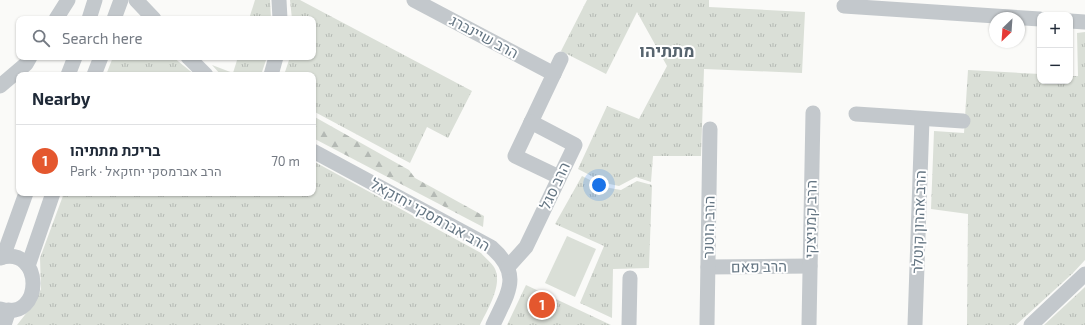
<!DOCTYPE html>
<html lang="en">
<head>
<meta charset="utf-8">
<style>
	:root { --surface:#fff; --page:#f6f6f7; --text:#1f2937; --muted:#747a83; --line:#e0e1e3; --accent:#e4572e }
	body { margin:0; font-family:"Exo 2",Heebo,sans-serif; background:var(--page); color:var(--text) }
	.controls { position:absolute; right:12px; top:12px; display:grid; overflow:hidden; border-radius:8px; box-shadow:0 1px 3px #0004 }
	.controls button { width:36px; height:36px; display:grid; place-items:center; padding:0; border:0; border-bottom:1px solid var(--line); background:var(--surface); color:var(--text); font:20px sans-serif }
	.compass { position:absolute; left:989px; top:12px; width:36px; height:36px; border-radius:50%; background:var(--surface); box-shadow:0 1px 3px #0004; rotate:205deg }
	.you { position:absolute; left:599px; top:185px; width:14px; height:14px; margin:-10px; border:3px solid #fff; border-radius:50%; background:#1a73e8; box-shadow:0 0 0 6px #1a73e833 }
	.badge { display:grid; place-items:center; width:26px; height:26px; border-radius:50%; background:var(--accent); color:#fff; font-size:13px; font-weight:700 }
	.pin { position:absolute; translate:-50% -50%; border:2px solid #fff; box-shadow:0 1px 4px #0006 }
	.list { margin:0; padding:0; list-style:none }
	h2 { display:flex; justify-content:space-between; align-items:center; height:52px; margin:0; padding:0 16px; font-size:17px }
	h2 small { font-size:13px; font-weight:400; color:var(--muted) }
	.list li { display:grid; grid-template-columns:26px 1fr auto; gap:12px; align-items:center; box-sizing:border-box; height:72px; padding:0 16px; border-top:1px solid var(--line) }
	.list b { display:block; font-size:15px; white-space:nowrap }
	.list p { margin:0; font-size:13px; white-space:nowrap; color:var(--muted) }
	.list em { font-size:13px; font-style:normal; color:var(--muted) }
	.icon { flex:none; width:22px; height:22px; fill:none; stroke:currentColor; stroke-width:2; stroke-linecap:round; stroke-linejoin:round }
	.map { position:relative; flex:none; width:1085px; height:325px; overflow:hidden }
	.search { position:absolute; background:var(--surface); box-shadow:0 1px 3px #0004; left:16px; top:16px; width:300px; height:44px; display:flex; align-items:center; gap:10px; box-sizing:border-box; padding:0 14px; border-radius:8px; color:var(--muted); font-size:15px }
	.panel { position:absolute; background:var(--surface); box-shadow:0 1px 3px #0004; left:16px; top:72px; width:300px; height:124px; border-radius:8px }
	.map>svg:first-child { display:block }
	.grass { fill:url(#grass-tufts) }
	.forest { fill:url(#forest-firs) }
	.pitch { fill:#dadfd7 }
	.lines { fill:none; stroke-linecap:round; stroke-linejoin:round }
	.minor { stroke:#c3c8cc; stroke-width:15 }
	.labels { text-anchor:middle; stroke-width:4; stroke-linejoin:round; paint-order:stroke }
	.street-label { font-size:15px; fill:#657683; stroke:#fff }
	.quarter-label { font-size:17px; font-weight:bold; fill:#57646e; stroke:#fff }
</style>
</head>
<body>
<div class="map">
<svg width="1085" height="325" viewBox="0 0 1085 325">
	<defs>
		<pattern id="grass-tufts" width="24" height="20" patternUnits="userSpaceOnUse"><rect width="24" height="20" fill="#dadfd7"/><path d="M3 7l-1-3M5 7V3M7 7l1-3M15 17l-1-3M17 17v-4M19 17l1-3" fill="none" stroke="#b4b9b4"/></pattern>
		<pattern id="forest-firs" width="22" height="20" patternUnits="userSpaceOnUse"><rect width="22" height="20" fill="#dadfd7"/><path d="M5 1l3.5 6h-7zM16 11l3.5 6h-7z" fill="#b4b9b4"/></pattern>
	</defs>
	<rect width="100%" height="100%" fill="#fafaf8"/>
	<!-- grass -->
	<g class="grass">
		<polygon points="255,0 270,0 271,19 249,19"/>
		<polygon points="290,0 300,0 472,91 448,138 427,127 410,163 313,111 313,75 284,75 290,57 313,57 313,19 292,19"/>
		<polygon points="587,0 709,0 709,7 805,12 802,73 704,69 701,156 653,156 651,182 636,177 619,186 605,183 578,169 607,106 639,119 667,66 637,12 606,74 561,51"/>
		<polygon points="1085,32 1085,260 1073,273 1016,325 967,325 968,214 931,209 934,131 964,133 968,70 1040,74 1040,81 1070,81 1070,76 1078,76 1077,33"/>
		<polygon points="113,57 173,57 195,75 106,75"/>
		<polygon points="238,57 267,57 261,75 221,75 212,65 233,73"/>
		<path d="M 313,161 L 481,253 C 485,258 491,262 494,267 C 504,284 487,310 480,325 L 17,325 L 35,302 L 41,289 L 40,258 L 64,193 L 313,193 Z"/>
		<polygon points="582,176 604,187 621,190 637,181 652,185 649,268 613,269 612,318 580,303 604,246 555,224"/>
		<polygon points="526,285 611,325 507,325"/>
		<polygon points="1085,287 1085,325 1044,325"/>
	</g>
	<!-- forest -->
	<polygon class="forest" points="313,116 409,170 415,178 484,216 483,227 313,138"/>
	<!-- pitch -->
	<polygon class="pitch" points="567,236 596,249 575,297 545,283"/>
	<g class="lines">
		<!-- minor -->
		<g class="minor">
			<polyline points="136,0 154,19"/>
			<polyline points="279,0 280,19"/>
			<polyline points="414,0 554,74"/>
			<polyline points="844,6 1040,19"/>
			<polyline points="56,19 68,0"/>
			<polyline points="89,19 95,0"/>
			<polyline points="114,19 121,0"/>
			<polyline points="1070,21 1085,22"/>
			<polyline points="188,57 206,75"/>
			<polyline points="68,75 75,57"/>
			<polyline points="94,75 101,57"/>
			<polyline points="271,75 276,57"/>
			<polyline points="0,86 26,64 30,57"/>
			<polyline points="856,114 963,121"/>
			<path d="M 313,151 L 491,247 C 523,275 508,292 493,325"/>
			<polyline points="559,177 515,156 561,59"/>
			<polyline points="3,257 26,193"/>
			<path d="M 0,258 C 43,244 45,322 0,309"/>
			<polyline points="28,266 53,193"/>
			<polyline points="508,267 526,247 575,145 531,122"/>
			<polyline points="708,267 810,266"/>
			<polyline points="4,325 9,310"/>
			<polyline points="629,325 630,278"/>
			<polyline points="707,325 710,129"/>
			<polyline points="809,325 813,113"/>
			<polyline points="915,325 922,119"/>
			<polyline points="1031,325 1085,274"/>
		</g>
	</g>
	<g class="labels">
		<!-- street labels -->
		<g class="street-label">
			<text transform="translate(484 37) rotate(28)" y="5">הרב שיינברג</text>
			<text transform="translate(555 186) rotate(-65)" y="5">הרב סגל</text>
			<text transform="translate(430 215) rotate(29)" y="5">הרב אברמסקי יחזקאל</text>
			<text transform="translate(811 219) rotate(-89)" y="5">הרב קמניצקי</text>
			<text transform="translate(919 222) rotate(-88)" y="5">הרב אהרון קוטלר</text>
			<text transform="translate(709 227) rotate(-89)" y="5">הרב הוטנר</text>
			<text transform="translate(759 267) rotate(-1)" y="5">הרב פאם</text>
		</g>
		<!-- quarter labels -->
		<g class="quarter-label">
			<text x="667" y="57">מתתיהו</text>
		</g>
	</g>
</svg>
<div class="controls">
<button>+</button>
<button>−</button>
</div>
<svg class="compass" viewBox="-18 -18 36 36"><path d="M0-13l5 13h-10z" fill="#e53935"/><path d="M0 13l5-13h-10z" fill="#747a83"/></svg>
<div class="you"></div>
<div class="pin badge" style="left:542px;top:305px">1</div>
<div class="search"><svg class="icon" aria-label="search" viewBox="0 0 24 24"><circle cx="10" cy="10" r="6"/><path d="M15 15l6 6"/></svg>Search here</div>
<section class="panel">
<h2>Nearby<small></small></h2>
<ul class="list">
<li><span class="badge">1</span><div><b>בריכת מתתיהו</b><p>Park · הרב אברמסקי יחזקאל</p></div><em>70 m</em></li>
</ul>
</section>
</div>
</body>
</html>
